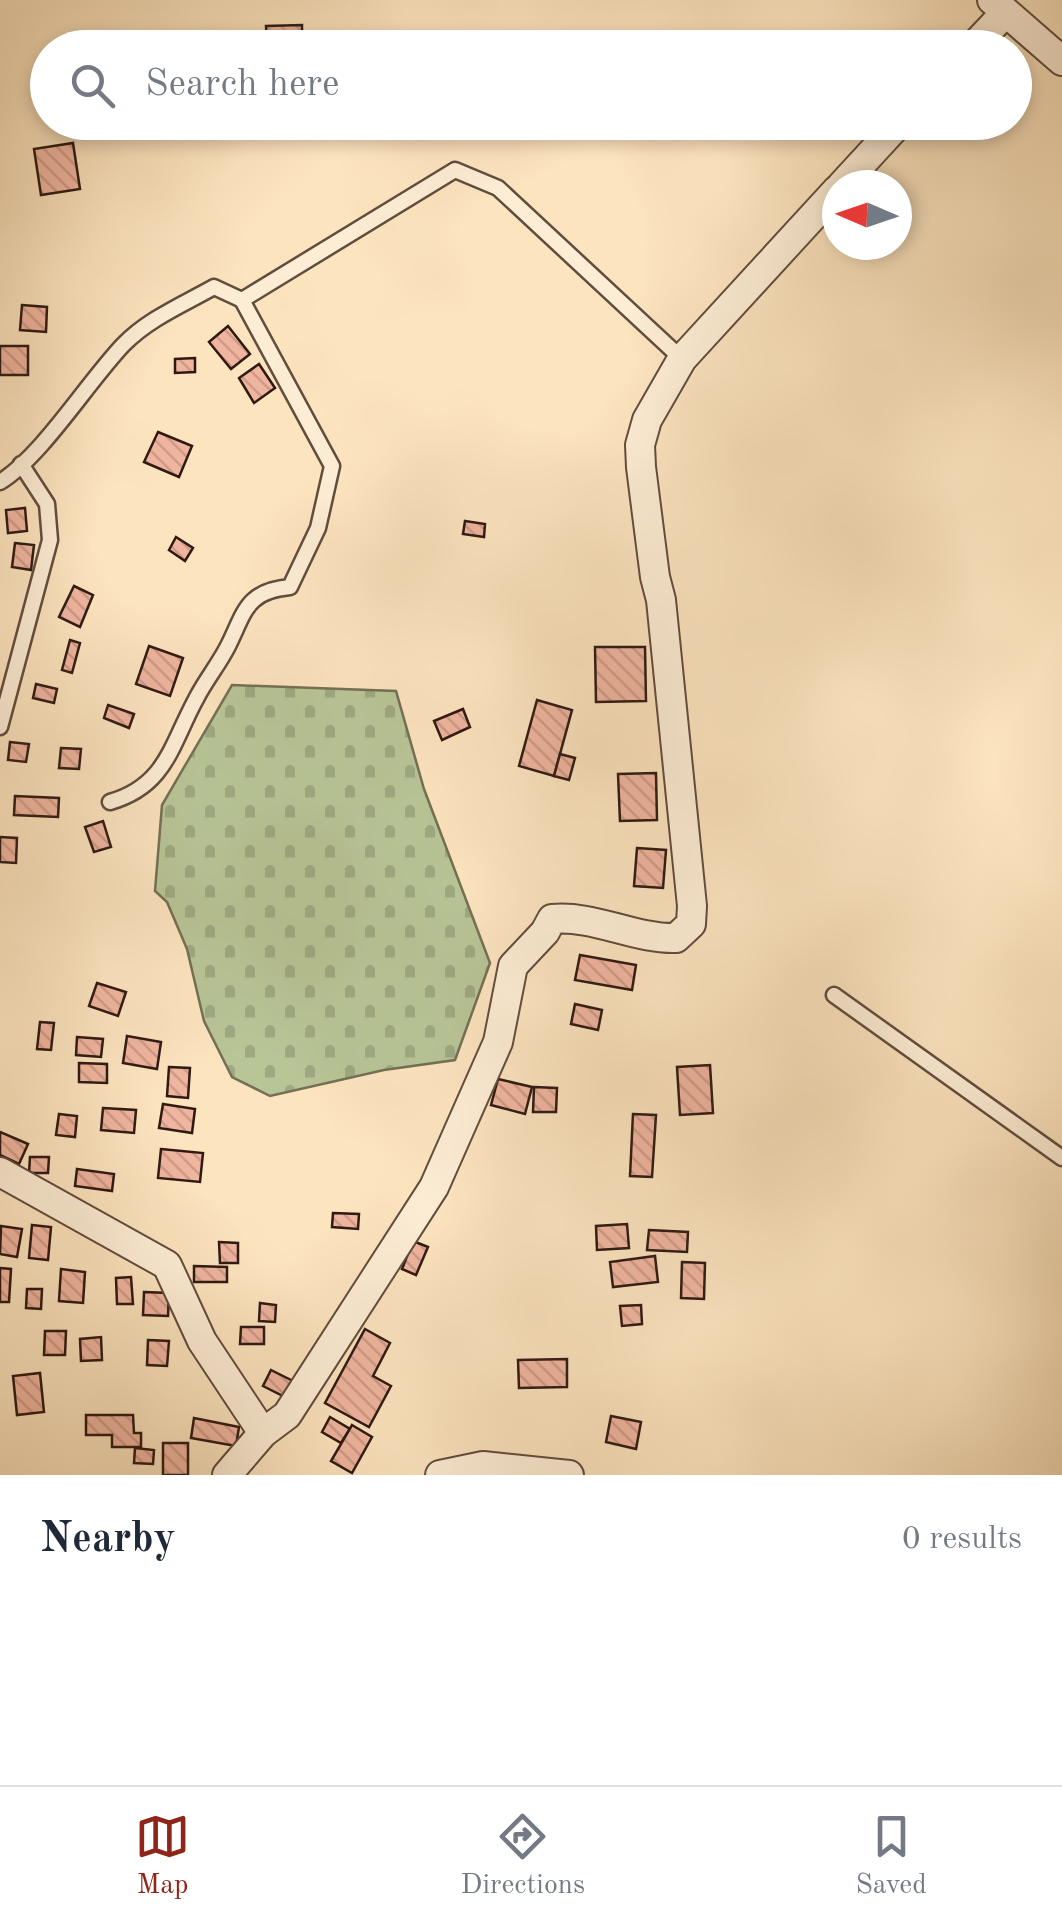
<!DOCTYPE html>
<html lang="en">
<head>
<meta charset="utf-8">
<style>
	:root { --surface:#fff; --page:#f2f2f3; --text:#1f2937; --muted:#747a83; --line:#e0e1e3; --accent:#8f2418 }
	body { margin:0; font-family:"Old Standard TT",serif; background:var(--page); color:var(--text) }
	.compass { position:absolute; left:822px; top:170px; width:90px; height:90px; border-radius:50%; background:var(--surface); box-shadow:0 5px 15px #0003; rotate:272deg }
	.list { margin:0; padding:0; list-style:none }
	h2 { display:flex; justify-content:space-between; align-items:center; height:130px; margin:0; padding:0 40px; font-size:42px }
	h2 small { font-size:32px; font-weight:400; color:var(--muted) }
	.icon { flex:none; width:55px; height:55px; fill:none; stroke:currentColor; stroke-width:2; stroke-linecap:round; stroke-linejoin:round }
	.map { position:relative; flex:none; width:1062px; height:1475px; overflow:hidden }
	.search { position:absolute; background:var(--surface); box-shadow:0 5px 15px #0003; left:30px; right:30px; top:30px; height:110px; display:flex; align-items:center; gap:25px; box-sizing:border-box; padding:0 35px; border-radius:55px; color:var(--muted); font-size:38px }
	.sheet { height:310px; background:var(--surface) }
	nav { display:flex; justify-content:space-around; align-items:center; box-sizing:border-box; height:140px; border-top:2px solid var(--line); background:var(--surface); font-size:28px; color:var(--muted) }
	nav a { display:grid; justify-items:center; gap:5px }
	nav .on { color:var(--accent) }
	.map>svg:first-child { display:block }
	.cemetery { fill:url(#cemetery-stones); stroke:#747055; stroke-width:2.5 }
	.building { fill:url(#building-back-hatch); stroke:#2f1a13; stroke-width:2.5 }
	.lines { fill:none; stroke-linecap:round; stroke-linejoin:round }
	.service-casing { stroke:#624c3e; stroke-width:19 }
	.minor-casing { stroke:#624c3e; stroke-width:32 }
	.service { stroke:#fdedd5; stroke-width:14 }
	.minor { stroke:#fdedd5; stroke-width:28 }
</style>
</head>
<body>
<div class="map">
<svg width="1062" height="1475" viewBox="0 0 1062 1475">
	<defs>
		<pattern id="cemetery-stones" width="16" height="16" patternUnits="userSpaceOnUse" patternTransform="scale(2.5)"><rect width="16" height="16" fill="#b8c597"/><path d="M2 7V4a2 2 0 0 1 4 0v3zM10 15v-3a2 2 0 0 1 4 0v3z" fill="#9ea981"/></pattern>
		<pattern id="building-back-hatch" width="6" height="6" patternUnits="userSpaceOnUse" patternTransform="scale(2.5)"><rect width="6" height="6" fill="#f0b59f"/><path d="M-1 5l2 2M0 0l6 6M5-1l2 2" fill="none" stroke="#ce9b88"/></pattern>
	</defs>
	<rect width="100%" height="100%" fill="#fce4bf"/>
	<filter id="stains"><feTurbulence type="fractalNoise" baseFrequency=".002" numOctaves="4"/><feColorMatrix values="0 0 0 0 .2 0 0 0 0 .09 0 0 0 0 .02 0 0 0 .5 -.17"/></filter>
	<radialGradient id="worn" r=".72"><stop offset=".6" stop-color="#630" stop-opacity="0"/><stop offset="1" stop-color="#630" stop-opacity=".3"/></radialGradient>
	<!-- cemetery -->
	<polygon class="cemetery" points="232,685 396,691 424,789 490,963 455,1060 384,1070 270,1096 232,1077 204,1021 187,949 167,902 155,891 162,805"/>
	<!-- building -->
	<g class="building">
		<polygon points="302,25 302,48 267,48 266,26"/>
		<polygon points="73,143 80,189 41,195 34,149"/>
		<polygon points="22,305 47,307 46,332 20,330"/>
		<polygon points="228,326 250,354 231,369 209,342"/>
		<rect x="0" y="346" width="28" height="29"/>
		<polygon points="195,358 195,372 175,373 175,359"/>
		<polygon points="259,364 275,388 254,403 239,378"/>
		<polygon points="158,432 192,446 179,477 144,462"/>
		<polygon points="25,508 27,531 8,533 6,510"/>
		<polygon points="465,521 485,524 484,537 463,534"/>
		<polygon points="176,537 193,548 185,561 169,550"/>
		<polygon points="15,543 34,545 31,570 12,567"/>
		<polygon points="74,586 93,595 80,627 59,617"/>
		<polygon points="70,640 80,643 72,673 62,670"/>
		<polygon points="149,646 183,658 170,696 136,684"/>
		<polygon points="595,647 645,647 646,701 596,702"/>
		<polygon points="36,684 57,689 54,703 33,698"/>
		<polygon points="537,700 572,710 554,776 519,766"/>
		<polygon points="108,705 134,714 129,728 104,718"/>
		<polygon points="463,709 470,727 442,740 434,721"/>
		<polygon points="10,742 29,744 26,762 8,760"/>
		<polygon points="61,748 81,749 79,769 59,768"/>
		<polygon points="560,754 575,758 569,780 554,776"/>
		<polygon points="656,773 657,820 620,821 618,774"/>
		<polygon points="15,796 59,798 58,817 14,815"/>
		<polygon points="103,821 111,847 94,852 85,827"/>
		<polygon points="0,837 17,838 16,863 0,862"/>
		<polygon points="637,848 666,850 663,888 634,886"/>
		<polygon points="580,955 636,965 632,990 575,980"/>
		<polygon points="97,983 126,992 118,1016 89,1006"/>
		<polygon points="575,1004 602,1010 598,1030 571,1024"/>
		<polygon points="40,1022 54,1023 51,1050 37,1049"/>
		<polygon points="127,1036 161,1042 157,1069 123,1063"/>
		<polygon points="77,1037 103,1039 101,1057 76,1055"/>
		<polygon points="79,1063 107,1064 107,1083 79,1082"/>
		<polygon points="710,1065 713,1113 680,1115 677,1067"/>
		<polygon points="169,1067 190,1068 188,1098 167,1096"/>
		<polygon points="498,1079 532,1087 525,1114 491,1105"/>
		<polygon points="534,1087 557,1088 556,1112 533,1112"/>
		<polygon points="163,1104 195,1109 192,1133 159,1128"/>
		<polygon points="103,1108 136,1110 134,1133 101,1130"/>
		<polygon points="59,1114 77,1116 75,1137 56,1135"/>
		<polygon points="633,1114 656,1115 652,1177 630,1176"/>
		<polygon points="0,1132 28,1144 19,1164 0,1155"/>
		<polygon points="161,1149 203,1153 200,1182 158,1178"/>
		<polygon points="30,1157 49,1157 48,1173 29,1173"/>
		<polygon points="77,1169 114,1174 112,1191 75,1186"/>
		<polygon points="333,1213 359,1214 358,1229 332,1227"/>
		<polygon points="627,1224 629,1248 597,1250 596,1226"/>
		<polygon points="32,1225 51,1227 48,1260 29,1258"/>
		<polygon points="1,1226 22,1229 17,1257 0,1254"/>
		<polygon points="649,1230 688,1232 687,1252 647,1250"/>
		<polygon points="413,1241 428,1247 416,1275 402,1269"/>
		<polygon points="219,1242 238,1243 238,1263 220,1263"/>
		<polygon points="655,1256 658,1282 613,1287 610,1262"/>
		<polygon points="682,1262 705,1263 704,1299 681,1298"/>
		<polygon points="194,1266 227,1267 227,1282 194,1282"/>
		<polygon points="0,1268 11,1269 9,1302 0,1302"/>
		<polygon points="61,1269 85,1272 83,1303 59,1301"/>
		<polygon points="131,1277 133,1304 117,1304 116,1278"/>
		<polygon points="27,1289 42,1289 41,1309 26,1308"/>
		<polygon points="144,1292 169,1293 168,1316 143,1315"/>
		<polygon points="260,1303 276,1305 275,1322 259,1321"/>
		<polygon points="641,1305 642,1324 622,1326 620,1306"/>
		<polygon points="241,1327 264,1327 264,1344 240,1344"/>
		<polygon points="365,1329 390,1343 373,1376 391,1386 369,1427 325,1403"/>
		<polygon points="45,1331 66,1331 65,1355 44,1355"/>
		<polygon points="101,1337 102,1360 81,1361 80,1339"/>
		<polygon points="148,1340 169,1341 167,1366 147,1365"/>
		<polygon points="567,1359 567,1387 519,1388 518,1360"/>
		<polygon points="271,1370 293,1381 285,1397 263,1386"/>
		<polygon points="40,1373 44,1412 17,1415 13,1376"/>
		<polygon points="86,1415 133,1415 134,1433 141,1433 141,1447 112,1447 112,1435 86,1435"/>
		<polygon points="611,1416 641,1422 636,1449 606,1442"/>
		<polygon points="330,1417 350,1429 341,1443 322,1432"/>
		<polygon points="194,1418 239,1427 236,1446 191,1438"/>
		<polygon points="352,1425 372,1437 352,1473 331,1461"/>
		<rect x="163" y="1443" width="25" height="32"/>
		<polygon points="135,1448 154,1450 153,1464 134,1463"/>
	</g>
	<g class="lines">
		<defs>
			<g id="service">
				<polyline points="242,300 455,170 498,188 682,359"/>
				<path d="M 0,482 C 42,456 87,383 123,345 C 148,319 184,304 214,287 L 242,300 L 332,466 L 318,528 L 290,587 C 246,591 245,612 228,646 C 219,664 205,681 196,699 C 171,745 166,786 110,802"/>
				<polyline points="0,727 50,540 47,504 21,464"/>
				<polyline points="834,995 1062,1158"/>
			</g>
			<g id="minor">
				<polyline points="992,0 1062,61"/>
				<polyline points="972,48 1005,13"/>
				<polyline points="842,185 900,122"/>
				<polyline points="0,1172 167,1265 202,1341 263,1433"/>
				<path d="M 227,1475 L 263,1433 L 287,1415 L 434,1187 L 498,1042 L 513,966 L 545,932 L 552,919 C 594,915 634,939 676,938 L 691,924 L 692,906 L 661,600 L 655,577 L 641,467 L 640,445 L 647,420 L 682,359 L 837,190"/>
				<polyline points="440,1475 483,1466 569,1475"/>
			</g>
		</defs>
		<!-- service casing -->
		<use href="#service" class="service-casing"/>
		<!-- minor casing -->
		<use href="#minor" class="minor-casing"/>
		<!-- service -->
		<use href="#service" class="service"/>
		<!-- minor -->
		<use href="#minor" class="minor"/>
	</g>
	<rect width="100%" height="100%" filter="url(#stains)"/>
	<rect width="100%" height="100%" fill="url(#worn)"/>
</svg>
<svg class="compass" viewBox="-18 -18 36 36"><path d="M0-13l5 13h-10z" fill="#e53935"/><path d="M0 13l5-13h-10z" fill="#747a83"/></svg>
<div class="search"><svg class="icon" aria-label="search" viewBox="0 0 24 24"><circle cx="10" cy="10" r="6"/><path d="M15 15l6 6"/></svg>Search here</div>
</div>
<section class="sheet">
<h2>Nearby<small>0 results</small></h2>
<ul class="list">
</ul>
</section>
<nav>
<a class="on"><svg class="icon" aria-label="map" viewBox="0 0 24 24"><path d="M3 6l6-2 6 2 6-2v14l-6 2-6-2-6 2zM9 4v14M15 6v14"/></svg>Map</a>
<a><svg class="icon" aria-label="directions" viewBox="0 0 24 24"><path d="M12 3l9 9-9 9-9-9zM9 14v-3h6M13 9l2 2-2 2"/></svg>Directions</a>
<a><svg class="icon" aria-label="saved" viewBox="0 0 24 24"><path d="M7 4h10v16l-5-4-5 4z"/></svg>Saved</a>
</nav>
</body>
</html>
